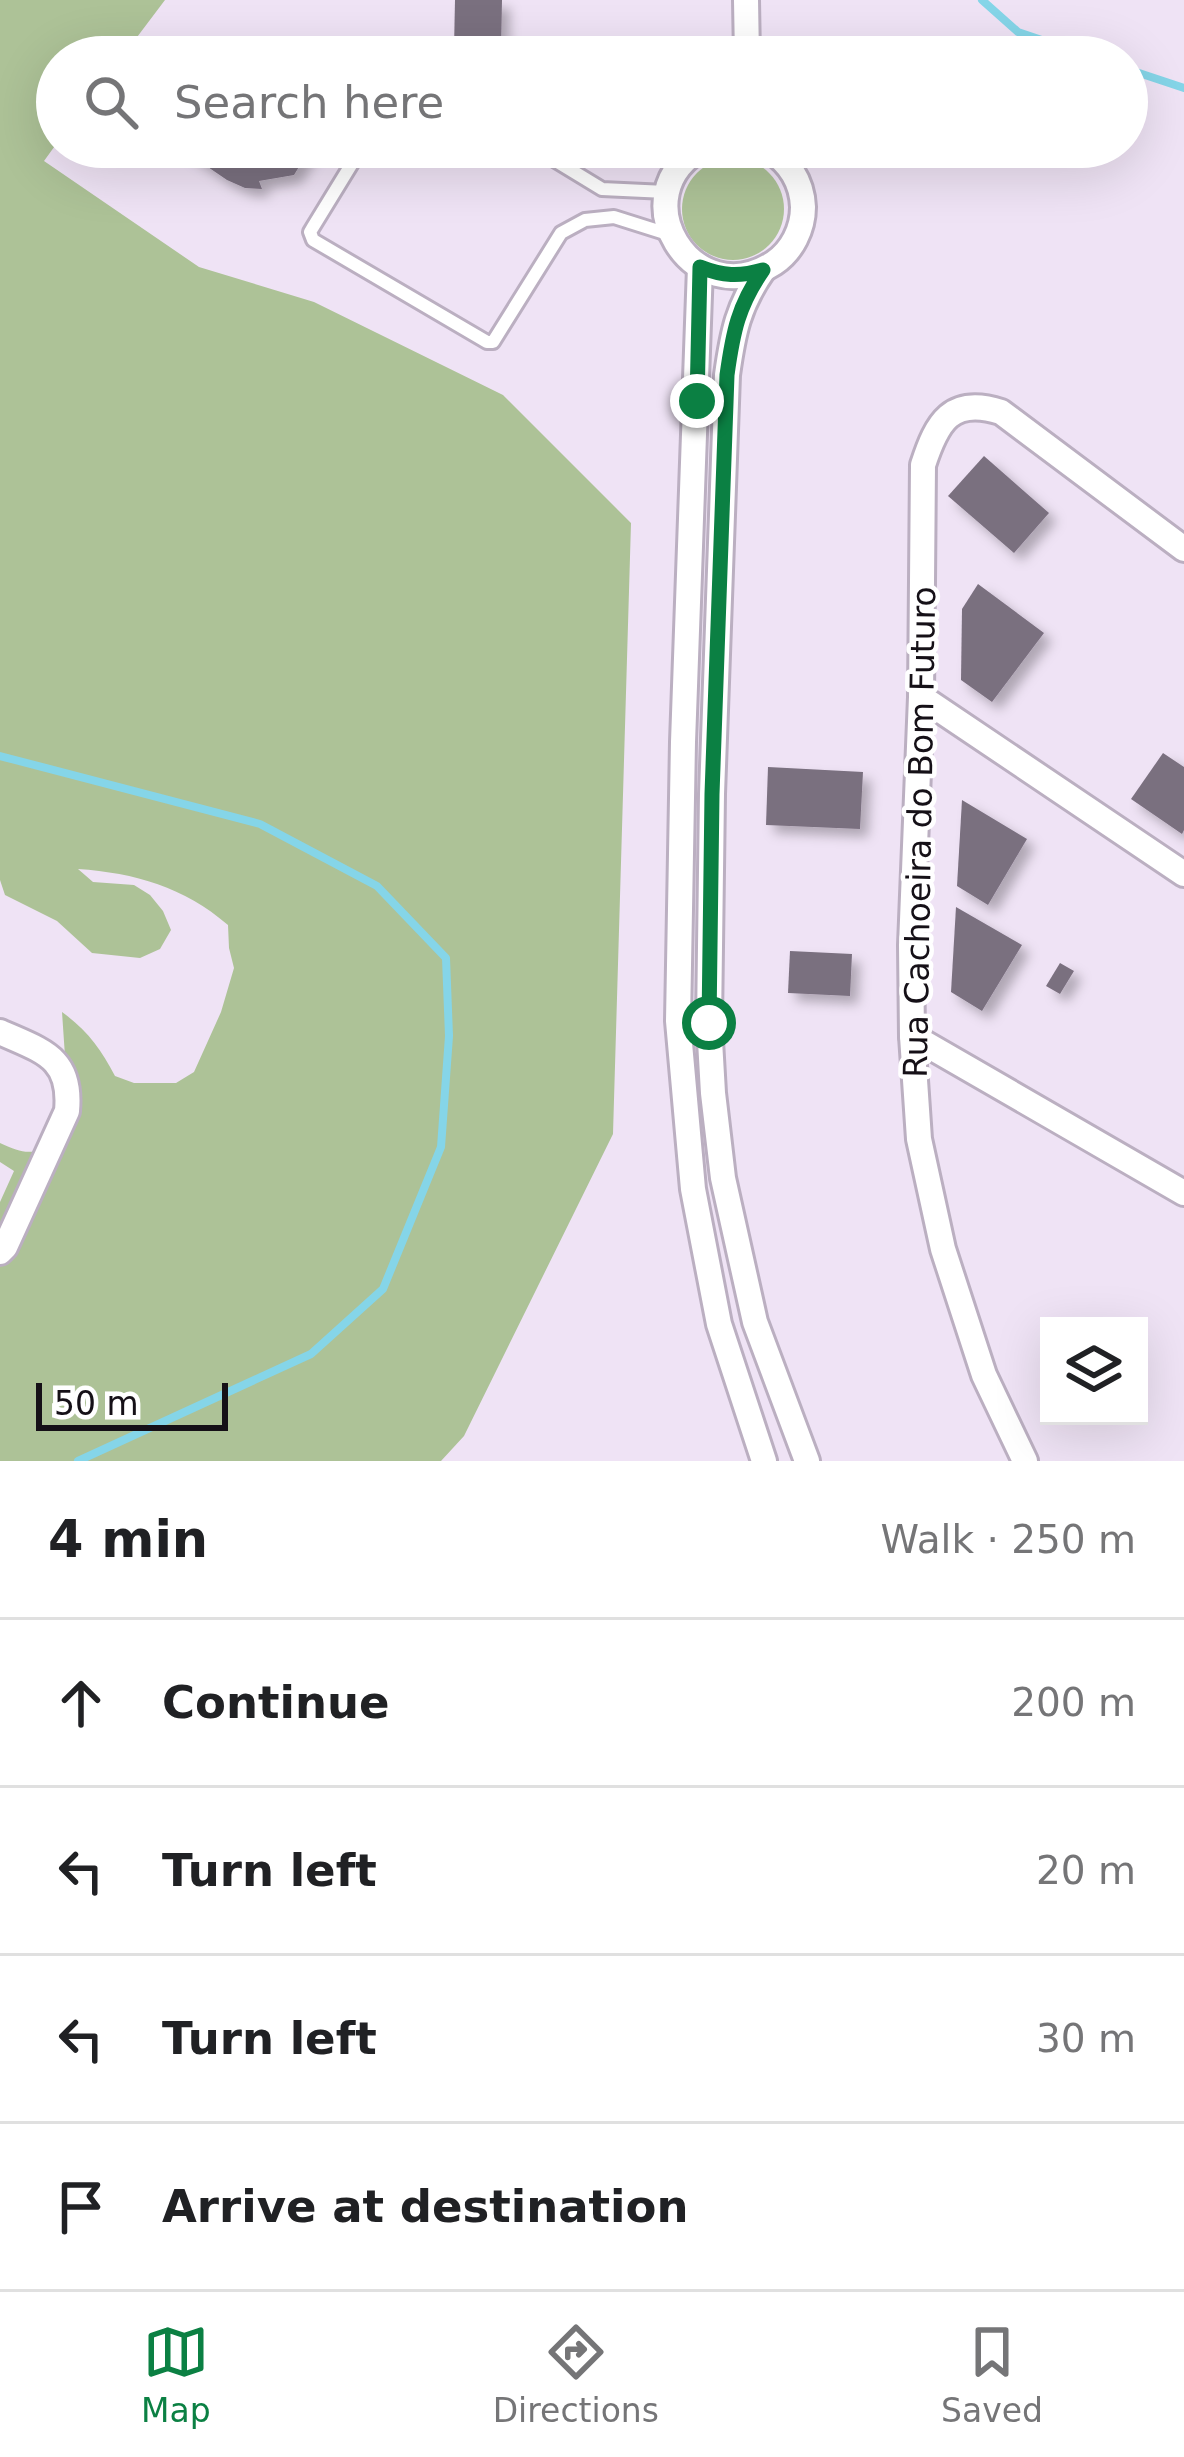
<!DOCTYPE html>
<html lang="en">
<head>
<meta charset="utf-8">
<style>
	:root { --surface:#fff; --page:#f2f2f2; --text:#202124; --muted:#757577; --line:#e0e0e0; --accent:#0b8043 }
	body { margin:0; font-family:"DejaVu Sans",sans-serif; background:var(--page); color:var(--text) }
	.controls { position:absolute; right:36px; bottom:36px; display:grid; overflow:hidden; border-radius:0px; box-shadow:0 12px 48px #0002 }
	.controls button { width:108px; height:108px; display:grid; place-items:center; padding:0; border:0; border-bottom:3px solid var(--line); background:var(--surface); color:var(--text); font:60px sans-serif }
	.scale { position:absolute; left:36px; bottom:30px; width:192px; box-sizing:border-box; padding-left:12px; border:6px solid #151017; border-top:0; font-size:33px; line-height:42px; white-space:nowrap; color:#151017; -webkit-text-stroke:9px #fff; paint-order:stroke }
	.stop { position:absolute; width:36px; height:36px; margin:-27px; border:9px solid #0b8043; border-radius:50%; background:#fff }
	.stop.end { background:#0b8043; border-color:#fff; box-shadow:0 3px 12px #0008 }
	.list { margin:0; padding:0; list-style:none }
	h2 { display:flex; justify-content:space-between; align-items:center; height:156px; margin:0; padding:0 48px; font-size:51px }
	h2 small { font-size:39px; font-weight:400; color:var(--muted) }
	.list li { display:grid; grid-template-columns:78px 1fr auto; gap:36px; align-items:center; box-sizing:border-box; height:168px; padding:0 48px; border-top:3px solid var(--line) }
	.list b { display:block; font-size:45px; white-space:nowrap }
	.list em { font-size:39px; font-style:normal; color:var(--muted) }
	.icon { flex:none; width:66px; height:66px; fill:none; stroke:currentColor; stroke-width:2; stroke-linecap:round; stroke-linejoin:round }
	.map { position:relative; flex:none; width:1184px; height:1461px; overflow:hidden }
	.search { position:absolute; background:var(--surface); box-shadow:0 12px 48px #0002; left:36px; right:36px; top:36px; height:132px; display:flex; align-items:center; gap:30px; box-sizing:border-box; padding:0 42px; border-radius:66px; color:var(--muted); font-size:45px }
	.sheet { height:828px; background:var(--surface) }
	nav { display:flex; justify-content:space-around; align-items:center; box-sizing:border-box; height:168px; border-top:3px solid var(--line); background:var(--surface); font-size:33px; color:var(--muted) }
	nav a { display:grid; justify-items:center; gap:6px }
	nav .on { color:var(--accent) }
	.map>svg:first-child { display:block }
	.green { fill:#adc297 }
	.lines { fill:none; stroke-linecap:round; stroke-linejoin:round }
	.stream { stroke:#85d5e8; stroke-width:8 }
	.building { fill:#7a6f7f; filter:url(#shadow) }
	.lane-casing { stroke:#bbafc1; stroke-width:18 }
	.street-casing { stroke:#bbafc1; stroke-width:30 }
	.lane { stroke:#fff; stroke-width:12 }
	.street { stroke:#fff; stroke-width:24 }
	.route { stroke:#0b8043; stroke-width:15 }
	.labels { text-anchor:middle; stroke-width:9; stroke-linejoin:round; paint-order:stroke }
	.street-label { font-size:33px; fill:#151017; stroke:#fff }
</style>
</head>
<body>
<div class="map">
<svg width="1184" height="1461" viewBox="0 0 1184 1461">
	<defs>
		<filter id="shadow"><feDropShadow dx="8" dy="8" stdDeviation="6" flood-color="#0004"/></filter>
	</defs>
	<rect width="100%" height="100%" fill="#efe3f5"/>
	<!-- green -->
	<g class="green">
		<path d="M 0,0 L 165,0 L 122,57 L 57,57 L 57,143 L 44,161 L 199,267 L 314,302 L 503,395 L 631,523 L 613,1134 L 464,1436 L 441,1461 L 0,1461 L 0,1202 L 14,1171 L 0,1162 L 0,1143 C 27,1156 36,1155 61,1138 L 65,1056 L 62,1012 C 87,1030 101,1049 115,1076 L 134,1083 L 176,1083 L 194,1072 L 221,1012 L 234,968 L 229,948 L 228,925 C 184,887 135,873 78,869 L 93,882 L 134,885 L 150,895 L 163,911 L 171,930 L 160,949 L 140,958 L 92,953 L 57,921 L 5,895 L 0,880 Z"/>
		<circle cx="733" cy="209" r="51"/>
	</g>
	<g class="lines">
		<!-- stream -->
		<g class="stream">
			<polyline points="982,0 1018,32 1092,57"/>
			<polyline points="1127,69 1184,88"/>
			<polyline points="0,756 260,824 377,886 446,958 449,1036 441,1147 383,1289 311,1354 78,1461"/>
		</g>
	</g>
	<!-- building -->
	<g class="building">
		<polygon points="455,0 502,0 501,50 454,49"/>
		<polygon points="186,147 311,147 294,175 259,181 262,189 245,188 227,180 183,150"/>
		<polygon points="984,456 1049,513 1014,553 948,496"/>
		<polygon points="978,584 1044,633 992,702 961,680 962,609"/>
		<polygon points="1163,753 1184,767 1184,830 1182,834 1131,799"/>
		<polygon points="768,767 863,772 860,829 766,825"/>
		<polygon points="962,800 1027,839 988,905 957,886"/>
		<polygon points="956,907 1022,945 982,1011 951,992"/>
		<polygon points="790,951 852,954 850,996 788,993"/>
		<polygon points="1060,963 1074,971 1060,994 1046,986"/>
	</g>
	<g class="lines">
		<defs>
			<g id="lane">
				<polyline points="362,147 313,227 310,232 313,240 487,342 493,342 561,233 585,220 614,217 671,235"/>
				<polyline points="533,147 602,189 666,192"/>
			</g>
			<g id="street">
				<polyline points="746,0 747,57"/>
				<path d="M 703,147 C 618,194 693,316 774,263 C 792,251 803,229 803,207 C 802,181 788,160 765,147"/>
				<polyline points="700,267 683,742 678,1021 693,1189 719,1324 764,1461"/>
				<path d="M 763,270 C 738,306 733,332 727,375 L 712,794 L 709,1023 L 713,1093 L 723,1178 L 755,1322 L 807,1461"/>
				<polyline points="921,697 1184,874"/>
				<path d="M 0,1032 C 42,1051 72,1057 67,1111 L 5,1247 L 0,1252"/>
				<polyline points="912,1036 1184,1193"/>
				<path d="M 1025,1461 L 984,1375 L 943,1249 L 919,1139 L 912,1036 L 911,945 L 921,697 L 923,465 C 937,422 951,396 1001,412 L 1184,549"/>
			</g>
		</defs>
		<!-- lane casing -->
		<use href="#lane" class="lane-casing"/>
		<!-- street casing -->
		<use href="#street" class="street-casing"/>
		<!-- lane -->
		<use href="#lane" class="lane"/>
		<!-- street -->
		<use href="#street" class="street"/>
	</g>
	<g class="lines">
		<!-- route -->
		<path class="route" d="M 697,401 L 700,267 C 723,276 739,277 763,270 C 738,306 733,332 727,375 L 712,794 L 709,1023"/>
	</g>
	<g class="labels">
		<!-- street labels -->
		<g class="street-label">
			<text transform="translate(919 832) rotate(-89)" y="12">Rua Cachoeira do Bom Futuro</text>
		</g>
	</g>
</svg>
<div class="controls">
<button><svg class="icon" aria-label="layers" viewBox="0 0 24 24"><path d="M12 4l9 5-9 5-9-5zM3 14l9 5 9-5"/></svg></button>
</div>
<div class="scale">50 m</div>
<div class="stop" style="left:709px;top:1023px"></div>
<div class="stop end" style="left:697px;top:401px"></div>
<div class="search"><svg class="icon" aria-label="search" viewBox="0 0 24 24"><circle cx="10" cy="10" r="6"/><path d="M15 15l6 6"/></svg>Search here</div>
</div>
<section class="sheet">
<h2>4 min<small>Walk · 250 m</small></h2>
<ul class="list">
<li><svg class="icon" aria-label="ahead" viewBox="0 0 24 24"><path d="M12 20V5M6 11l6-6 6 6"/></svg><div><b>Continue</b></div><em>200 m</em></li>
<li><svg class="icon" aria-label="left" viewBox="0 0 24 24"><path d="M17 20v-9H6M10 6l-5 5 5 5"/></svg><div><b>Turn left</b></div><em>20 m</em></li>
<li><svg class="icon" aria-label="left" viewBox="0 0 24 24"><path d="M17 20v-9H6M10 6l-5 5 5 5"/></svg><div><b>Turn left</b></div><em>30 m</em></li>
<li><svg class="icon" aria-label="arrive" viewBox="0 0 24 24"><path d="M6 21V4h12l-3 4 3 4H6"/></svg><div><b>Arrive at destination</b></div></li>
</ul>
</section>
<nav>
<a class="on"><svg class="icon" aria-label="map" viewBox="0 0 24 24"><path d="M3 6l6-2 6 2 6-2v14l-6 2-6-2-6 2zM9 4v14M15 6v14"/></svg>Map</a>
<a><svg class="icon" aria-label="directions" viewBox="0 0 24 24"><path d="M12 3l9 9-9 9-9-9zM9 14v-3h6M13 9l2 2-2 2"/></svg>Directions</a>
<a><svg class="icon" aria-label="saved" viewBox="0 0 24 24"><path d="M7 4h10v16l-5-4-5 4z"/></svg>Saved</a>
</nav>
</body>
</html>
